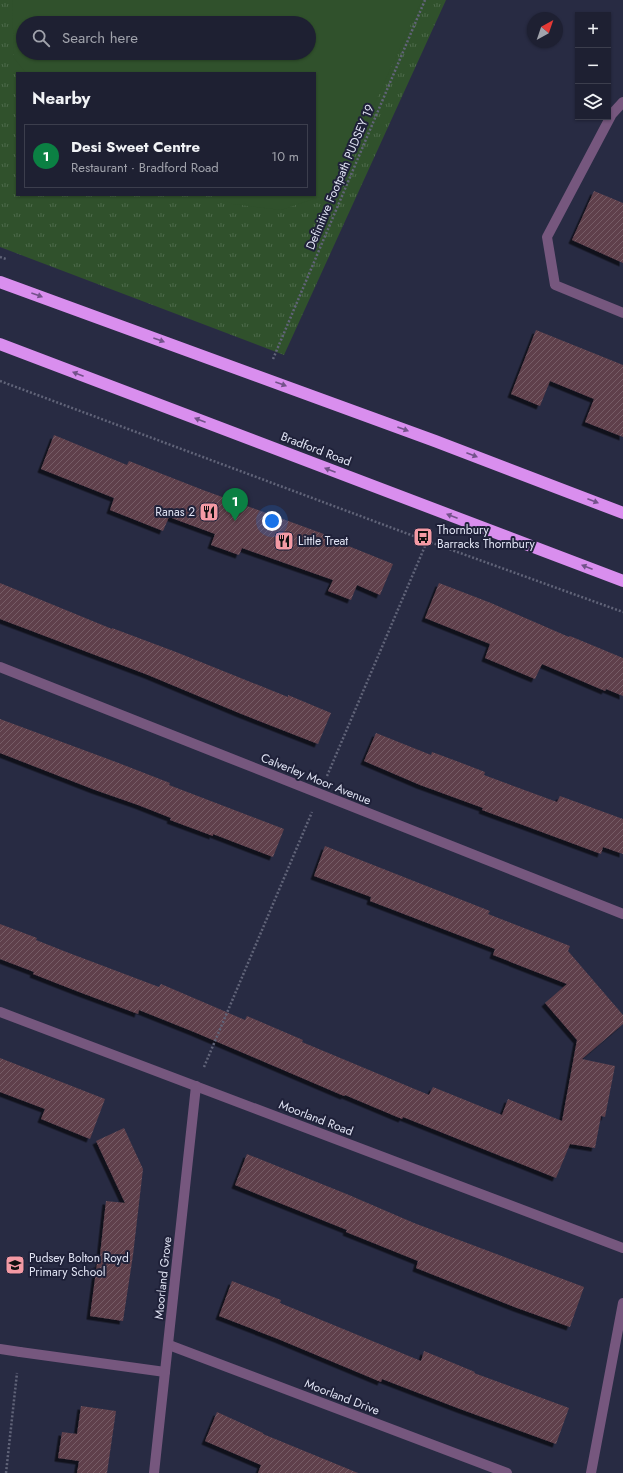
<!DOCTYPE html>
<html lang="en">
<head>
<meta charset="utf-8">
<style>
	:root { --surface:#1e2032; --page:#2b2d3e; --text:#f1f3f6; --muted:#a1a3ac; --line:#3c3e4d; --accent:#0b8043 }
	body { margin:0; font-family:Jost,sans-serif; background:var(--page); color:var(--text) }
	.controls { position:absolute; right:12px; top:12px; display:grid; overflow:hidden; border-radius:0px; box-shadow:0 1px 3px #0004 }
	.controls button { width:36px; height:36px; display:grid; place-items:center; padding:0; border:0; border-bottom:1px solid var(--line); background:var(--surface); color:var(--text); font:20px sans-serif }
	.compass { position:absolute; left:527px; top:12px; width:36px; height:36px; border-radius:50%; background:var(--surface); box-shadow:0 1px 3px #0004; rotate:40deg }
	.you { position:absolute; left:272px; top:521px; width:14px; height:14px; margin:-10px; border:3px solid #fff; border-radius:50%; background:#1a73e8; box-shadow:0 0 0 6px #1a73e833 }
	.badge { display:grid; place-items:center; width:26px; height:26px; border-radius:50%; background:var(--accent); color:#fff; font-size:13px; font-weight:700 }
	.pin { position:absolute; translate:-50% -33px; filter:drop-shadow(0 1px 2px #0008) }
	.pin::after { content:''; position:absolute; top:21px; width:14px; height:12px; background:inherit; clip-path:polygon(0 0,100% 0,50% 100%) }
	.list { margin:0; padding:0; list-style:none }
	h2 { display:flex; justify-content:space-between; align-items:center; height:52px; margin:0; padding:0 16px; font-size:17px }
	h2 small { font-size:13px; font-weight:400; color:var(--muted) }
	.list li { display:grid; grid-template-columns:26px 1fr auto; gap:12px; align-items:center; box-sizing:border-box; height:64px; margin:0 8px 8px; padding:0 8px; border:1px solid var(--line); border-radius:0px }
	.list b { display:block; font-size:15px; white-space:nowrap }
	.list p { margin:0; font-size:13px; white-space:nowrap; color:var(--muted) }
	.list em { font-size:13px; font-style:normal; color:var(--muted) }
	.icon { flex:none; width:22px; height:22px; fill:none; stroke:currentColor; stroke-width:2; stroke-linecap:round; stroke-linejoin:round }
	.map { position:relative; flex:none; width:623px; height:1473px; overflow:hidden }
	.search { position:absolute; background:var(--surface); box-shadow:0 1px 3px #0004; left:16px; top:16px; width:300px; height:44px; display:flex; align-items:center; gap:10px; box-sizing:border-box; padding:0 14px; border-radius:22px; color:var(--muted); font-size:15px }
	.panel { position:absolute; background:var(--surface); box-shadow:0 1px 3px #0004; left:16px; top:72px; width:300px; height:124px; border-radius:0px }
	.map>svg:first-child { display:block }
	.park { fill:url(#park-tufts); fill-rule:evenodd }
	.garden { fill:#30512c; fill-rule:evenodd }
	.building { fill:url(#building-hatch); filter:url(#shadow) }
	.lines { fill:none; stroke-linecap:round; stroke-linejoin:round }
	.path { stroke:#616479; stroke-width:2.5; stroke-dasharray:2 2; stroke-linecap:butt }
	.lane { stroke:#76577e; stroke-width:10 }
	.street { stroke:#76577e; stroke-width:10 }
	.highway { stroke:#d98eee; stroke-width:12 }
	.oneway { fill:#73528a }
	.labels { text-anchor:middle; stroke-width:4; stroke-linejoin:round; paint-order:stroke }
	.street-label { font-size:12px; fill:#e1e4f4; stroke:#1f2139 }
	.poi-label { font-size:12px; fill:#e1e4f4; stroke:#1f2139; text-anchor:start }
</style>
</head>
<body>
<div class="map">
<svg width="623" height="1473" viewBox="0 0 623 1473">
	<defs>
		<pattern id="park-tufts" width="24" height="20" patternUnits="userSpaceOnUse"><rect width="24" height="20" fill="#30512c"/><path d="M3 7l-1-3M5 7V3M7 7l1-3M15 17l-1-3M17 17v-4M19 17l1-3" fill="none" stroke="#4e6a4b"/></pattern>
		<pattern id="building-hatch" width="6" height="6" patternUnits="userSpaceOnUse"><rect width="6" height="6" fill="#5f414c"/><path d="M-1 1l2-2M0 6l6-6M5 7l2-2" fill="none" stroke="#765c66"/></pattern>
		<filter id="shadow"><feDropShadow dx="-3.5" dy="3.5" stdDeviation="0" flood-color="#0009"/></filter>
	</defs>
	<rect width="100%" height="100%" fill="#282b43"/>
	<!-- park -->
	<path class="park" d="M 0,0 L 446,0 L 284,355 L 0,247 ZM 23,23 L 309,23 L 309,53 L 23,53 ZM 17,73 L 315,73 L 315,195 L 17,195 Z"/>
	<!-- garden -->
	<path class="garden" d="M 12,0 L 422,0 L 334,192 L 281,210 L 233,204 L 215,195 L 315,195 L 315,73 L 26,73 L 14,58 ZM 23,23 L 309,23 L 309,53 L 23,53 Z"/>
	<!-- building -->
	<g class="building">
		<polygon points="594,191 623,203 623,263 572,240"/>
		<polygon points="536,330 623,365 623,437 585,422 594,399 550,381 540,406 511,394"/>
		<polygon points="54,435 127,465 129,461 203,490 332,537 331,539 393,564 380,595 357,585 351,600 328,591 333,580 242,548 239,555 211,545 215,534 169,517 163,531 110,510 114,498 41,469"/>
		<polygon points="0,583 112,629 112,628 176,652 288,697 288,695 331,713 318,744 239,713 148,675 0,619"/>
		<polygon points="439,583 491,603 569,637 570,636 623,658 623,696 606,689 605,691 542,664 535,679 485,658 490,644 425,618"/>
		<polygon points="0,719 116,762 170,783 169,785 284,829 273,857 213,834 213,836 170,820 171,818 138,805 95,790 0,753"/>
		<polygon points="376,733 431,755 432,752 459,762 485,772 484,775 557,802 560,796 623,819 623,854 603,847 601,854 482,810 483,808 420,785 364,761"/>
		<polygon points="325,846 490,911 488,914 570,946 568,951 623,1015 623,1024 582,1059 615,1066 605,1117 601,1116 595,1148 570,1144 556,1178 403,1117 402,1119 345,1095 344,1096 194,1032 139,1010 138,1014 79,992 33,974 34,972 0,959 0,924 37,938 36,940 69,953 159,987 161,984 245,1020 247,1016 303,1040 302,1042 429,1095 433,1087 502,1115 508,1099 562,1121 577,1040 545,1003 567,984 493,955 495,949 370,901 371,897 314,876"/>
		<polygon points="0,1058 105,1099 90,1139 41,1119 45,1109 0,1092"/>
		<polygon points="124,1128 143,1169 133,1255 123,1321 90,1316 97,1264 99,1264 106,1201 125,1203 96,1141"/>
		<polygon points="247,1154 349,1195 414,1223 584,1287 570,1327 517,1308 416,1268 418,1261 346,1232 347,1230 235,1185"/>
		<polygon points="232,1281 281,1300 280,1303 421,1361 424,1351 475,1372 474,1373 569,1408 556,1444 460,1409 382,1379 381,1382 278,1339 219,1316"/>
		<polygon points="81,1406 116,1411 107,1473 77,1473 79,1461 58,1458 62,1432 77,1434"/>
		<polygon points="217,1412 263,1433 263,1434 358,1473 258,1473 261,1465 205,1441"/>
	</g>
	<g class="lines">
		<!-- path -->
		<g class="path">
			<polyline points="0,257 6,259"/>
			<polyline points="273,359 425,0"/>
			<polyline points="0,381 427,541 623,612"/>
			<polyline points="327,776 431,532"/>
			<polyline points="204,1067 312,812"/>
			<polyline points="6,1473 17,1373"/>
		</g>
		<!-- lane -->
		<g class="lane">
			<polyline points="623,102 612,114 547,237 555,285 623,313"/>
			<polyline points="0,1349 20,1352"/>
		</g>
		<!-- street -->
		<g class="street">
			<polyline points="0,667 623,914"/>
			<polyline points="0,1012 623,1248"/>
			<polyline points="169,1345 507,1473"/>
			<polyline points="20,1352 165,1372"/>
			<polyline points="154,1473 196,1086"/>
			<polyline points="591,1473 623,1303"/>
		</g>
		<!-- highway -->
		<g class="highway">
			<polyline points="0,282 435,441 623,513"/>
			<polyline points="0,344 623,581"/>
		</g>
	</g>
	<!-- one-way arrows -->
	<defs><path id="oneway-solid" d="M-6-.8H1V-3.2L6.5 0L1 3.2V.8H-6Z"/></defs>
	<g class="oneway">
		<use href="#oneway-solid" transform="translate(37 295) rotate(20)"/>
		<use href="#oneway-solid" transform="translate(159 340) rotate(20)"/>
		<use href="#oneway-solid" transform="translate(78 374) rotate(-159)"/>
		<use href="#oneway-solid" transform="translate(281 384) rotate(20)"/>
		<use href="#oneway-solid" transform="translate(200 420) rotate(-159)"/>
		<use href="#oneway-solid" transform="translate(403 429) rotate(20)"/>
		<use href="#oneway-solid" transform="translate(472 455) rotate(21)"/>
		<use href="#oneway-solid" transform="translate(330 470) rotate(-159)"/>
		<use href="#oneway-solid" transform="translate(593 501) rotate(21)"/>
		<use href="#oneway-solid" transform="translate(452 516) rotate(-159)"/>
		<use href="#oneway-solid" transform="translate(587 567) rotate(-159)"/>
	</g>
	<!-- icons -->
	<defs>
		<symbol id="restaurant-square" viewBox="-11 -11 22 22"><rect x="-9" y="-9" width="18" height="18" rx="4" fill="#f49aa4" stroke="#1f2139"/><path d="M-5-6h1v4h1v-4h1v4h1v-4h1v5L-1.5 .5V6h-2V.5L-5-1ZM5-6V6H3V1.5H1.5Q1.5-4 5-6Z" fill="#111"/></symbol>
		<symbol id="bus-square" viewBox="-11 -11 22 22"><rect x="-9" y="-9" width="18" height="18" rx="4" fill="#f49aa4" stroke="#1f2139"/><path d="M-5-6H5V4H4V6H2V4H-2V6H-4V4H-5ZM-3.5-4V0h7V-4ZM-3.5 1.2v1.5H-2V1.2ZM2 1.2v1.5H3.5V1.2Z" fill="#111"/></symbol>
		<symbol id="school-square" viewBox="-11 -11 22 22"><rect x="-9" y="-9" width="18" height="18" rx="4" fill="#f49aa4" stroke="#1f2139"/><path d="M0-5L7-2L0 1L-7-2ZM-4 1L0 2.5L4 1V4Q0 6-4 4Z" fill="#111"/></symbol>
	</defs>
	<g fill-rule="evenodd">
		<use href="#restaurant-square" x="198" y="501" width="22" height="22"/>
		<use href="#bus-square" x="412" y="526" width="22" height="22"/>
		<use href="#restaurant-square" x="273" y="530" width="22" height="22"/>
		<use href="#school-square" x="4" y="1254" width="22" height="22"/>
	</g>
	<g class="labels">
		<!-- street labels -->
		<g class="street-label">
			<text transform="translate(340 177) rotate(-67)" y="4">Definitive Footpath PUDSEY 19</text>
			<text transform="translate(316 449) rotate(21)" y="4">Bradford Road</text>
			<text transform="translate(316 779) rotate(22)" y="4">Calverley Moor Avenue</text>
			<text transform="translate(316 1118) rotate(21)" y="4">Moorland Road</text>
			<text transform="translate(163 1278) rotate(-84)" y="4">Moorland Grove</text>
			<text transform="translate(342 1397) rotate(21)" y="4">Moorland Drive</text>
		</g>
		<!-- poi labels -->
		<g class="poi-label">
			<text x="195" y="516" text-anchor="end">Ranas 2</text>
			<text x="437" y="534">Thornbury<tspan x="437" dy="14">Barracks Thornbury</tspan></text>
			<text x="298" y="545">Little Treat</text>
			<text x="29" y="1262">Pudsey Bolton Royd<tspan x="29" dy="14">Primary School</tspan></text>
		</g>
	</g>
</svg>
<div class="controls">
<button>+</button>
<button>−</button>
<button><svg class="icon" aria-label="layers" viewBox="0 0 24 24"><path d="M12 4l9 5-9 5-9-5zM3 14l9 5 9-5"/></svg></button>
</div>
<svg class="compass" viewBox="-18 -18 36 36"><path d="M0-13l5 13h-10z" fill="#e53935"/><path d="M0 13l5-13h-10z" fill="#a1a3ac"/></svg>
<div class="you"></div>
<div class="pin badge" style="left:235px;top:521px">1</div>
<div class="search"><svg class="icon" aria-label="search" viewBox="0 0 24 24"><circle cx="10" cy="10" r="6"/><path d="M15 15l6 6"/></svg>Search here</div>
<section class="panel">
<h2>Nearby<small></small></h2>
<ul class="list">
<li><span class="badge">1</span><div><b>Desi Sweet Centre</b><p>Restaurant · Bradford Road</p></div><em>10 m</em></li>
</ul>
</section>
</div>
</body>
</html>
